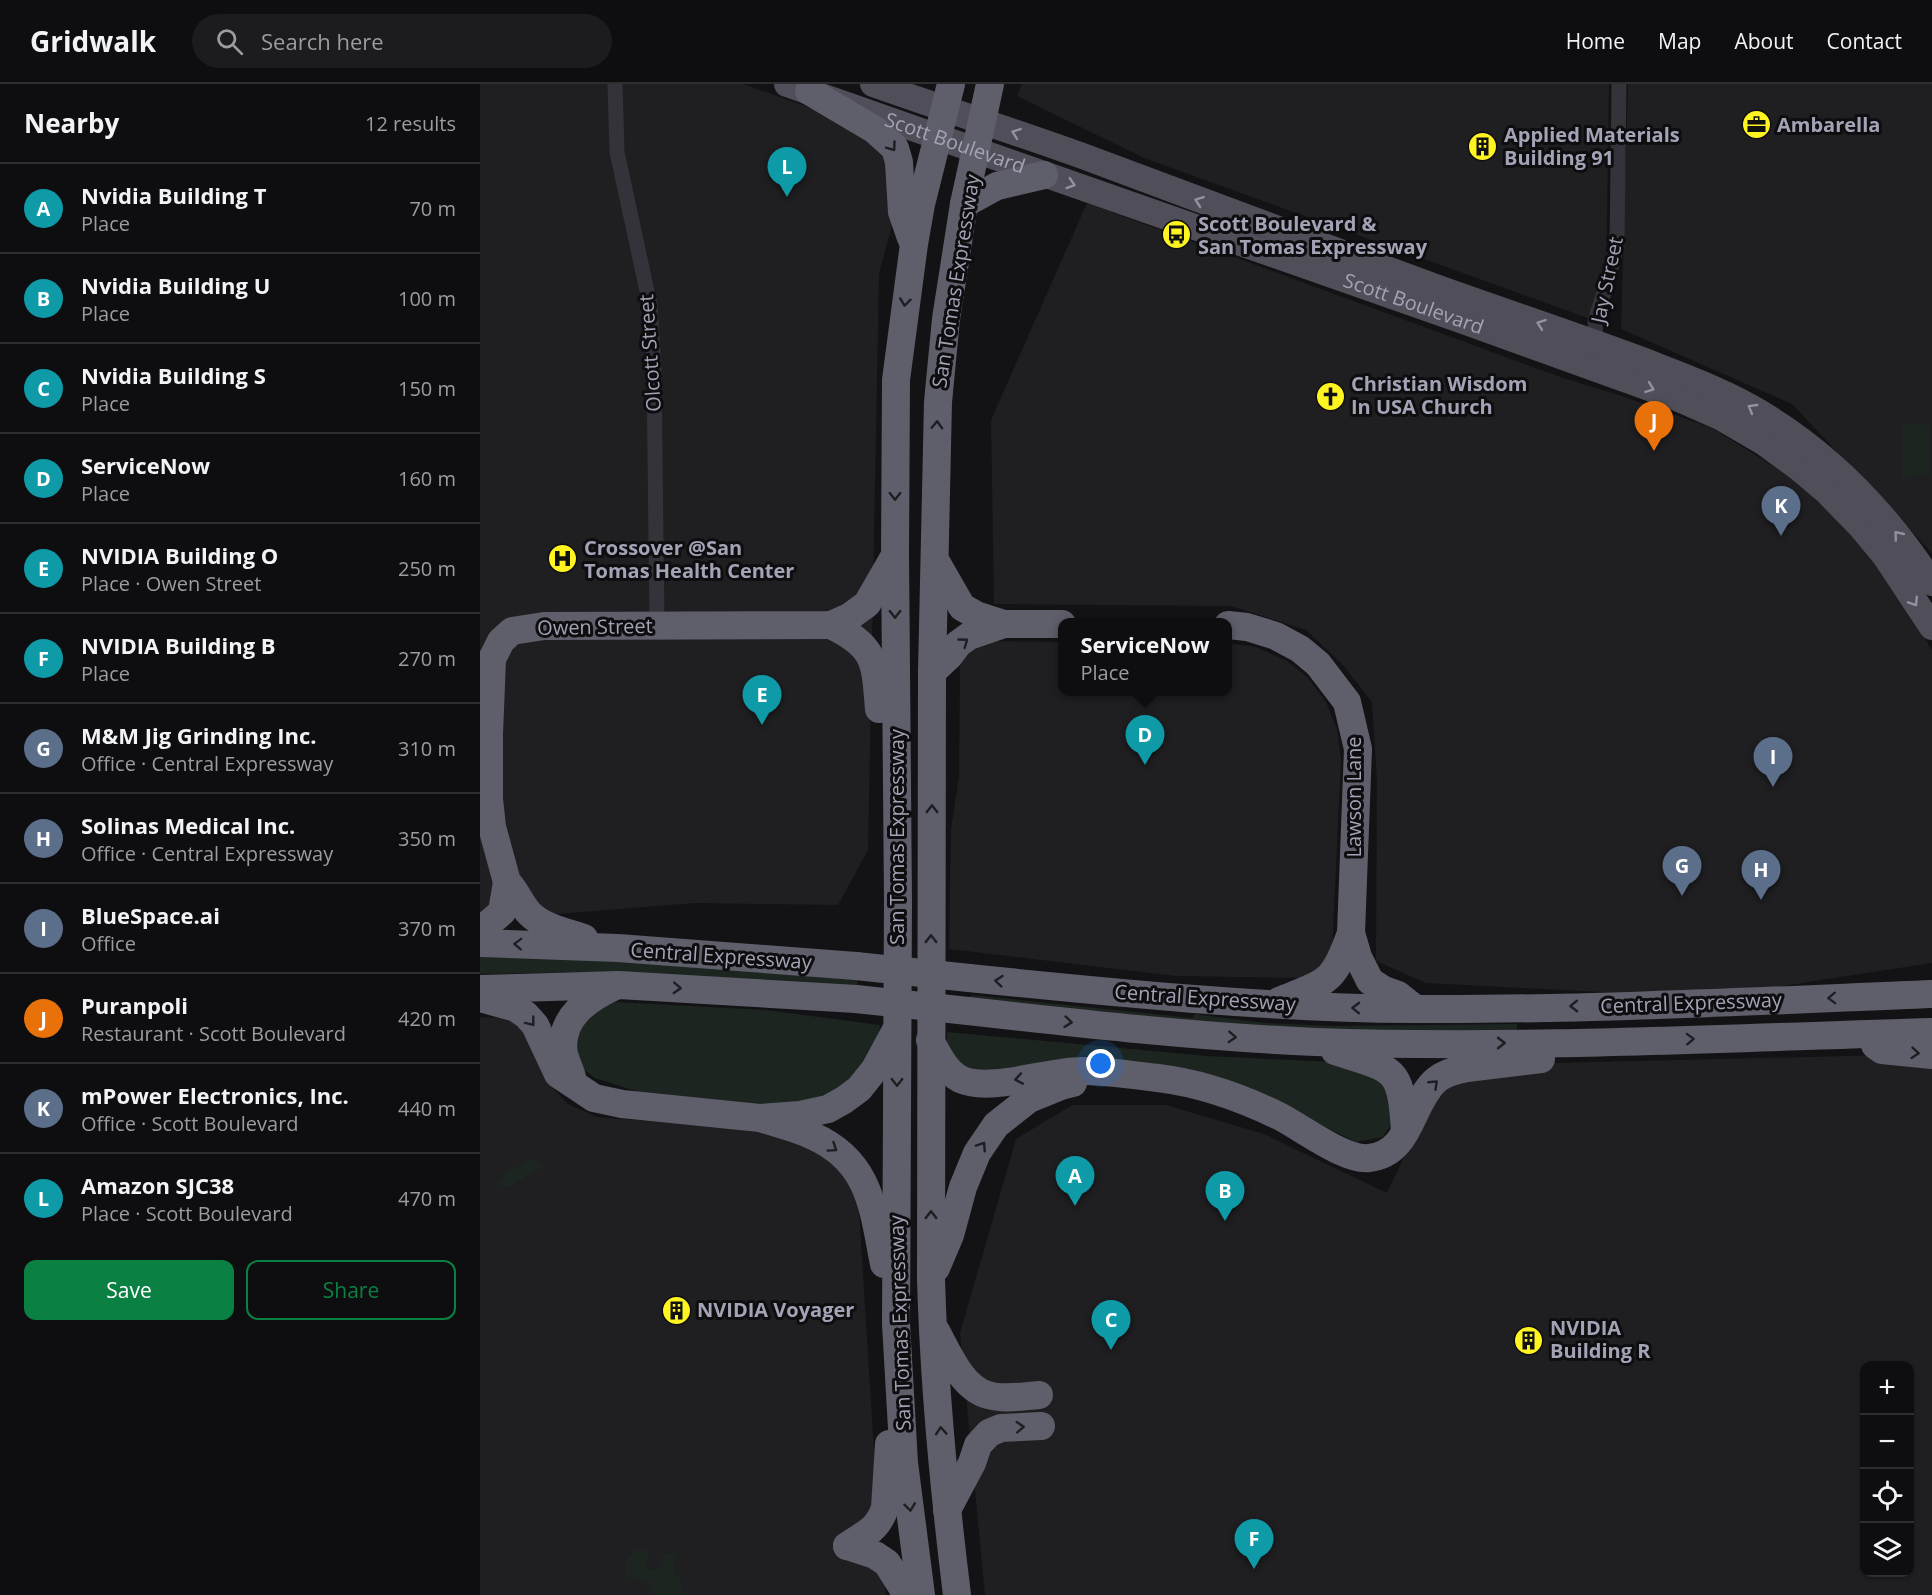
<!DOCTYPE html>
<html lang="en">
<head>
<meta charset="utf-8">
<style>
	:root { --surface:#0e0e10; --page:#1c1c1e; --text:#f1f3f6; --muted:#9b9c9f; --line:#2e2e30; --accent:#0b8043 }
	body { margin:0; font-family:"Open Sans",sans-serif; background:var(--page); color:var(--text) }
	.controls { position:absolute; right:18px; bottom:18px; display:grid; overflow:hidden; border-radius:12px; box-shadow:0 2px 4px #0004 }
	.controls button { width:54px; height:54px; display:grid; place-items:center; padding:0; border:0; border-bottom:2px solid var(--line); background:var(--surface); color:var(--text); font:30px sans-serif }
	.you { position:absolute; left:621px; top:980px; width:21px; height:21px; margin:-15px; border:4px solid #fff; border-radius:50%; background:#1a73e8; box-shadow:0 0 0 9px #1a73e833 }
	.badge { display:grid; place-items:center; width:39px; height:39px; border-radius:50%; background:var(--accent); color:#fff; font-size:20px; font-weight:700 }
	.pin { position:absolute; translate:-50% -50px; filter:drop-shadow(0 2px 3px #0008) }
	.pin::after { content:''; position:absolute; top:32px; width:21px; height:18px; background:inherit; clip-path:polygon(0 0,100% 0,50% 100%) }
	.popup { position:absolute; left:578px; top:534px; width:174px; height:78px; box-sizing:border-box; display:grid; place-content:center; border-radius:12px; background:var(--surface); filter:drop-shadow(0 2px 4px #0005); font-size:20px; white-space:nowrap; color:var(--muted) }
	.popup b { font-size:22px; color:var(--text) }
	.popup::after { content:''; position:absolute; left:50%; top:100%; margin-left:-12px; border:12px solid transparent; border-top-color:var(--surface) }
	.list { margin:0; padding:0; list-style:none }
	h2 { display:flex; justify-content:space-between; align-items:center; height:78px; margin:0; padding:0 24px; font-size:26px }
	h2 small { font-size:20px; font-weight:400; color:var(--muted) }
	.list li { display:grid; grid-template-columns:39px 1fr auto; gap:18px; align-items:center; box-sizing:border-box; height:90px; padding:0 24px; border-top:2px solid var(--line) }
	.list b { display:block; font-size:22px; white-space:nowrap }
	.list p { margin:0; font-size:20px; white-space:nowrap; color:var(--muted) }
	.list em { font-size:20px; font-style:normal; color:var(--muted) }
	.actions { display:flex; gap:12px; padding:18px 24px }
	.actions a { flex:1; padding:14px 0; border:2px solid var(--accent); border-radius:12px; text-align:center; font-size:21px; color:var(--accent) }
	.actions .main { background:var(--accent); color:#fff }
	.icon { flex:none; width:33px; height:33px; fill:none; stroke:currentColor; stroke-width:2; stroke-linecap:round; stroke-linejoin:round }
	.map { position:relative; flex:none; width:1452px; height:1511px; overflow:hidden }
	header { display:flex; align-items:center; gap:36px; box-sizing:border-box; height:84px; padding:0 30px; background:var(--surface); border-bottom:2px solid var(--line) }
	header strong { font-size:28px }
	nav { display:flex; gap:33px; margin-inline-start:auto; font-size:21px }
	.search { width:420px; height:54px; background:var(--page); display:flex; align-items:center; gap:15px; box-sizing:border-box; padding:0 21px; border-radius:33px; color:var(--muted); font-size:22px }
	main { display:flex }
	aside { flex:1; background:var(--surface) }
	.map>svg:first-child { display:block }
	.built { fill:#1f1f22; fill-rule:evenodd }
	.green { fill:#1d2520 }
	.lines { fill:none; stroke-linecap:round; stroke-linejoin:round }
	.street { stroke:#34333a; stroke-width:15 }
	.primary { stroke:#504f59; stroke-width:26 }
	.highway { stroke:#5f5f6b; stroke-width:28 }
	.highway-bridge { stroke:#5f5f6b; stroke-width:28 }
	.oneway { stroke:#9292a3 }
	.oneway2 { stroke:#1e1e22 }
	.labels { text-anchor:middle; stroke-width:6; stroke-linejoin:round; paint-order:stroke }
	.poi-label { font-size:20px; font-weight:bold; fill:#a3a3b6; stroke:#0e0e10; text-anchor:start }
	.street-label { font-size:20px; fill:#a3a3b6; stroke:#0e0e10 }
</style>
</head>
<body>
<header>
<strong>Gridwalk</strong>
<div class="search"><svg class="icon" aria-label="search" viewBox="0 0 24 24"><circle cx="10" cy="10" r="6"/><path d="M15 15l6 6"/></svg>Search here</div>
<nav><a>Home</a><a>Map</a><a>About</a><a>Contact</a></nav>
</header>
<main>
<aside>
<h2>Nearby<small>12 results</small></h2>
<ul class="list">
<li><span class="badge" style="background:#0f9aa8">A</span><div><b>Nvidia Building T</b><p>Place</p></div><em>70 m</em></li>
<li><span class="badge" style="background:#0f9aa8">B</span><div><b>Nvidia Building U</b><p>Place</p></div><em>100 m</em></li>
<li><span class="badge" style="background:#0f9aa8">C</span><div><b>Nvidia Building S</b><p>Place</p></div><em>150 m</em></li>
<li><span class="badge" style="background:#0f9aa8">D</span><div><b>ServiceNow</b><p>Place</p></div><em>160 m</em></li>
<li><span class="badge" style="background:#0f9aa8">E</span><div><b>NVIDIA Building O</b><p>Place · Owen Street</p></div><em>250 m</em></li>
<li><span class="badge" style="background:#0f9aa8">F</span><div><b>NVIDIA Building B</b><p>Place</p></div><em>270 m</em></li>
<li><span class="badge" style="background:#5c6f8a">G</span><div><b>M&amp;M Jig Grinding Inc.</b><p>Office · Central Expressway</p></div><em>310 m</em></li>
<li><span class="badge" style="background:#5c6f8a">H</span><div><b>Solinas Medical Inc.</b><p>Office · Central Expressway</p></div><em>350 m</em></li>
<li><span class="badge" style="background:#5c6f8a">I</span><div><b>BlueSpace.ai</b><p>Office</p></div><em>370 m</em></li>
<li><span class="badge" style="background:#e8710a">J</span><div><b>Puranpoli</b><p>Restaurant · Scott Boulevard</p></div><em>420 m</em></li>
<li><span class="badge" style="background:#5c6f8a">K</span><div><b>mPower Electronics, Inc.</b><p>Office · Scott Boulevard</p></div><em>440 m</em></li>
<li><span class="badge" style="background:#0f9aa8">L</span><div><b>Amazon SJC38</b><p>Place · Scott Boulevard</p></div><em>470 m</em></li>
</ul>
<div class="actions"><a class="main">Save</a><a>Share</a></div>
</aside>
<div class="map">
<svg width="1452" height="1511" viewBox="0 0 1452 1511">
	<rect width="100%" height="100%" fill="#131315"/>
	<!-- built -->
	<g class="built">
		<polygon points="0,0 263,0 331,24 428,81 399,190 388,766 358,821 215,819 65,831 0,832"/>
		<polygon points="542,0 1129,0 1126,199 1113,236 664,74 537,12"/>
		<polygon points="1148,0 1452,0 1452,469 1312,320 1141,245"/>
		<polygon points="607,119 1083,294 1139,311 1232,344 1311,393 1378,452 1452,566 1452,879 1277,906 1141,909 946,899 896,877 897,695 892,618 863,581 826,546 751,522 514,520 511,336"/>
		<polygon points="507,557 582,558 582,608 748,608 748,559 776,563 807,577 828,594 846,618 857,645 861,676 852,869 848,880 825,894 696,892 469,865 471,746 479,692 480,580 485,570"/>
		<polygon points="0,933 23,934 36,938 44,948 68,999 88,1020 117,1033 233,1042 311,1053 354,1076 372,1100 379,1127 397,1415 406,1511 0,1511"/>
		<path d="M 1452,970 L 1452,1511 L 505,1511 L 480,1249 L 536,1055 L 592,1021 L 686,1021 L 784,1050 L 907,1109 L 952,1013 L 990,981 ZM 1384,1282 L 1430,1282 L 1430,1488 L 1384,1488 Z"/>
	</g>
	<!-- green -->
	<g class="green">
		<polygon points="1422,340 1451,341 1450,391 1422,393"/>
		<polygon points="0,868 377,891 377,907 140,889 100,888 0,890"/>
		<polygon points="491,911 713,934 714,930 784,939 854,942 1037,940 1037,949 880,951 491,920"/>
		<polygon points="137,918 286,926 400,941 398,961 370,1005 321,1024 159,1008 115,994 99,982 96,943 123,920"/>
		<polygon points="467,948 727,972 875,979 900,988 917,1031 903,1053 876,1058 758,1000 487,988 467,964"/>
		<polygon points="50,1075 57,1076 67,1086 61,1084 29,1103 17,1100 25,1089"/>
		<path d="M 161,1465 L 169,1469 L 166,1480 L 167,1484 C 184,1490 179,1477 185,1469 L 194,1470 L 196,1474 C 190,1489 198,1489 202,1500 C 203,1503 202,1507 202,1511 L 175,1511 L 168,1498 L 149,1494 C 143,1480 147,1469 161,1465 Z"/>
	</g>
	<g class="lines">
		<!-- street -->
		<g class="street">
			<polyline points="135,0 137,68 170,221 174,283 177,541"/>
			<polyline points="1116,264 1115,236 1127,200 1137,161 1139,0"/>
		</g>
		<!-- primary -->
		<g class="primary">
			<path id="s1" d="M 307,0 L 986,238 L 1197,314 L 1240,333 L 1283,358 L 1320,385 L 1346,407 L 1380,442 L 1405,472 L 1452,543"/>
			<path d="M 393,0 C 464,25 536,48 608,74 C 726,118 843,162 961,205 C 1031,230 1101,253 1170,279 C 1207,294 1244,307 1279,328 C 1350,370 1407,430 1452,499"/>
		</g>
		<!-- highway -->
		<g class="highway">
			<polyline points="329,7 395,46 415,64 419,78 422,128 431,154"/>
			<polyline points="484,120 517,102 564,91"/>
			<polyline points="455,476 482,523 496,531 524,540"/>
			<path d="M 351,541 C 397,563 395,579 399,625"/>
			<path d="M 748,541 L 767,543 L 796,552 L 820,565 L 838,580 L 867,618 L 878,665 L 871,849 C 853,900 848,897 799,917"/>
			<polyline points="452,588 469,572 478,560 489,552 524,540 582,540"/>
			<path d="M 27,798 C 37,808 40,819 49,829 C 62,843 86,848 104,854"/>
			<polyline points="0,847 22,828 27,798 12,743 9,715 9,650 12,575 21,557 32,547 64,542 351,541 369,533 387,520 414,473"/>
			<polyline points="871,849 878,873 890,897 904,906 918,911 933,923"/>
			<polyline points="0,859 138,864 376,882"/>
			<path d="M 489,894 C 636,909 785,924 934,925 C 1106,926 1279,917 1452,910"/>
			<polyline points="0,905 139,901 376,915"/>
			<polyline points="0,914 36,924 46,931 55,941 78,990 114,1014 142,1020 280,1034 320,1031 348,1025 364,1016 379,1005 395,985 416,946"/>
			<path d="M 488,927 C 604,940 720,953 836,958 C 1041,965 1247,954 1452,948"/>
			<path d="M 450,956 C 458,970 465,987 480,995 C 509,1009 568,987 601,987 C 627,987 653,991 678,994 C 720,999 762,1014 799,1032 C 821,1043 865,1077 889,1074 C 930,1070 930,1022 954,998 C 962,990 976,986 987,984 L 1061,975"/>
			<polyline points="1395,961 1402,966 1452,971"/>
			<path d="M 855,967 C 914,987 921,980 925,1048"/>
			<path d="M 92,993 C 90,986 86,978 84,970 C 78,933 109,914 137,901"/>
			<path d="M 280,1034 C 298,1040 317,1044 333,1052 C 391,1078 393,1125 404,1180"/>
			<polyline points="456,1184 470,1151 483,1103 497,1069 516,1041 549,1015 581,1002 593,999"/>
			<path d="M 456,1247 C 468,1269 482,1304 508,1311 C 524,1316 543,1312 559,1311"/>
			<polyline points="467,1426 492,1379 498,1361 509,1349 521,1344 561,1342"/>
			<path d="M 367,1462 C 385,1449 397,1447 405,1424 L 409,1360"/>
			<polyline points="367,1462 395,1471 407,1479 427,1511"/>
			<polyline points="441,1511 424,1379 416,1240 418,816 415,471 416,296 434,160 441,120 471,0"/>
			<path d="M 477,1511 C 464,1406 454,1300 451,1195 L 452,588 L 458,318 L 466,235 L 484,120 L 510,0"/>
		</g>
		<!-- highway-bridge -->
		<g class="highway-bridge">
			<polyline points="376,882 489,894"/>
			<polyline points="376,915 488,927"/>
		</g>
	</g>
	<!-- one-way arrows -->
	<defs><path id="oneway-chevron" d="M-2-3.5L2.5 0L-2 3.5" fill="none" stroke-width="1.6" stroke-linecap="round" stroke-linejoin="round" transform="scale(1.5)"/></defs>
	<g class="oneway">
		<use href="#oneway-chevron" transform="translate(536 49) rotate(-160)"/>
		<use href="#oneway-chevron" transform="translate(591 100) rotate(18)"/>
		<use href="#oneway-chevron" transform="translate(719 117) rotate(-160)"/>
		<use href="#oneway-chevron" transform="translate(1061 240) rotate(-160)"/>
		<use href="#oneway-chevron" transform="translate(1170 304) rotate(20)"/>
		<use href="#oneway-chevron" transform="translate(1272 324) rotate(-150)"/>
		<use href="#oneway-chevron" transform="translate(1418 451) rotate(-129)"/>
		<use href="#oneway-chevron" transform="translate(1434 518) rotate(57)"/>
	</g>
	<g class="oneway2">
		<use href="#oneway-chevron" transform="translate(412 63) rotate(54)"/>
		<use href="#oneway-chevron" transform="translate(425 218) rotate(97)"/>
		<use href="#oneway-chevron" transform="translate(457 341) rotate(-88)"/>
		<use href="#oneway-chevron" transform="translate(415 412) rotate(90)"/>
		<use href="#oneway-chevron" transform="translate(415 530) rotate(90)"/>
		<use href="#oneway-chevron" transform="translate(484 558) rotate(-36)"/>
		<use href="#oneway-chevron" transform="translate(452 725) rotate(-90)"/>
		<use href="#oneway-chevron" transform="translate(451 855) rotate(-90)"/>
		<use href="#oneway-chevron" transform="translate(38 860) rotate(-178)"/>
		<use href="#oneway-chevron" transform="translate(519 897) rotate(-174)"/>
		<use href="#oneway-chevron" transform="translate(197 904) rotate(3)"/>
		<use href="#oneway-chevron" transform="translate(1352 914) rotate(178)"/>
		<use href="#oneway-chevron" transform="translate(1094 922) rotate(179)"/>
		<use href="#oneway-chevron" transform="translate(876 924) rotate(-179)"/>
		<use href="#oneway-chevron" transform="translate(51 938) rotate(52)"/>
		<use href="#oneway-chevron" transform="translate(588 938) rotate(6)"/>
		<use href="#oneway-chevron" transform="translate(752 953) rotate(3)"/>
		<use href="#oneway-chevron" transform="translate(1210 955) rotate(-2)"/>
		<use href="#oneway-chevron" transform="translate(1021 959)"/>
		<use href="#oneway-chevron" transform="translate(1435 969) rotate(5)"/>
		<use href="#oneway-chevron" transform="translate(539 995) rotate(170)"/>
		<use href="#oneway-chevron" transform="translate(417 998) rotate(90)"/>
		<use href="#oneway-chevron" transform="translate(954 1000) rotate(-44)"/>
		<use href="#oneway-chevron" transform="translate(502 1062) rotate(-57)"/>
		<use href="#oneway-chevron" transform="translate(353 1064) rotate(34)"/>
		<use href="#oneway-chevron" transform="translate(451 1131) rotate(-90)"/>
		<use href="#oneway-chevron" transform="translate(540 1343) rotate(-3)"/>
		<use href="#oneway-chevron" transform="translate(461 1347) rotate(-94)"/>
		<use href="#oneway-chevron" transform="translate(430 1423) rotate(83)"/>
	</g>
	<!-- icons -->
	<defs>
		<symbol id="office-disc" viewBox="-11 -11 22 22"><circle r="9.5" fill="#fff420" stroke="#0e0e10"/><path d="M-6-3h4V-5.5h4V-3h4V5H-6ZM-1-4.5V-3h2v-1.5ZM-6 0V1H6V0Z" fill="#111"/></symbol>
		<symbol id="building-disc" viewBox="-11 -11 22 22"><circle r="9.5" fill="#fff420" stroke="#0e0e10"/><path d="M-4-6H4V6H1V3H-1V6H-4ZM-2.5-4.3h1.7v1.8h-1.7ZM.8-4.3h1.7v1.8H.8ZM-2.5-1h1.7V.8h-1.7ZM.8-1h1.7V.8H.8Z" fill="#111"/></symbol>
		<symbol id="bus-disc" viewBox="-11 -11 22 22"><circle r="9.5" fill="#fff420" stroke="#0e0e10"/><path d="M-5-6H5V4H4V6H2V4H-2V6H-4V4H-5ZM-3.5-4V0h7V-4ZM-3.5 1.2v1.5H-2V1.2ZM2 1.2v1.5H3.5V1.2Z" fill="#111"/></symbol>
		<symbol id="church-disc" viewBox="-11 -11 22 22"><circle r="9.5" fill="#fff420" stroke="#0e0e10"/><path d="M-1.2-6h2.4v3.5h3.3v2.4h-3.3V6h-2.4V-.1h-3.3v-2.4h3.3Z" fill="#111"/></symbol>
		<symbol id="hospital-disc" viewBox="-11 -11 22 22"><circle r="9.5" fill="#fff420" stroke="#0e0e10"/><path d="M-5-5h3v3.5h4V-5h3V5h-3V1.5h-4V5h-3Z" fill="#111"/></symbol>
	</defs>
	<g fill-rule="evenodd">
		<use href="#office-disc" x="1260" y="24" width="33" height="33"/>
		<use href="#building-disc" x="986" y="46" width="33" height="33"/>
		<use href="#bus-disc" x="680" y="134" width="33" height="33"/>
		<use href="#church-disc" x="834" y="296" width="33" height="33"/>
		<use href="#hospital-disc" x="66" y="458" width="33" height="33"/>
		<use href="#building-disc" x="180" y="1210" width="33" height="33"/>
		<use href="#building-disc" x="1032" y="1240" width="33" height="33"/>
	</g>
	<g class="labels">
		<!-- poi labels -->
		<g class="poi-label">
			<text x="1297" y="48">Ambarella</text>
			<text x="1024" y="58">Applied Materials<tspan x="1024" dy="23">Building 91</tspan></text>
			<text x="718" y="147">Scott Boulevard &amp;<tspan x="718" dy="23">San Tomas Expressway</tspan></text>
			<text x="871" y="307">Christian Wisdom<tspan x="871" dy="23">In USA Church</tspan></text>
			<text x="104" y="471">Crossover @San<tspan x="104" dy="23">Tomas Health Center</tspan></text>
			<text x="217" y="1233">NVIDIA Voyager</text>
			<text x="1070" y="1251">NVIDIA<tspan x="1070" dy="23">Building R</tspan></text>
		</g>
		<!-- street labels -->
		<g class="street-label">
			<text dy="7" stroke="none"><textPath href="#s1" startOffset="178">Scott Boulevard</textPath></text>
			<text transform="translate(1127 196) rotate(-78)" y="7">Jay Street</text>
			<text transform="translate(476 197) rotate(-81)" y="7">San Tomas Expressway</text>
			<text dy="7" stroke="none"><textPath href="#s1" startOffset="664">Scott Boulevard</textPath></text>
			<text transform="translate(170 269) rotate(-94)" y="7">Olcott Street</text>
			<text transform="translate(115 543) rotate(-1)" y="7">Owen Street</text>
			<text transform="translate(874 713) rotate(-90)" y="7">Lawson Lane</text>
			<text transform="translate(417 753) rotate(-90)" y="7">San Tomas Expressway</text>
			<text transform="translate(241 872) rotate(4)" y="7">Central Expressway</text>
			<text transform="translate(725 914) rotate(4)" y="7">Central Expressway</text>
			<text transform="translate(1211 919) rotate(-2)" y="7">Central Expressway</text>
			<text transform="translate(420 1239) rotate(-92)" y="7">San Tomas Expressway</text>
		</g>
	</g>
</svg>
<div class="controls">
<button>+</button>
<button>−</button>
<button><svg class="icon" aria-label="locate" viewBox="0 0 24 24"><circle cx="12" cy="12" r="6"/><path d="M12 2v4M12 18v4M2 12h4M18 12h4"/></svg></button>
<button><svg class="icon" aria-label="layers" viewBox="0 0 24 24"><path d="M12 4l9 5-9 5-9-5zM3 14l9 5 9-5"/></svg></button>
</div>
<div class="you"></div>
<div class="pin badge" style="left:595px;top:1122px;background:#0f9aa8">A</div>
<div class="pin badge" style="left:745px;top:1137px;background:#0f9aa8">B</div>
<div class="pin badge" style="left:631px;top:1266px;background:#0f9aa8">C</div>
<div class="pin badge" style="left:665px;top:681px;background:#0f9aa8">D</div>
<div class="popup"><b>ServiceNow</b>Place</div>
<div class="pin badge" style="left:282px;top:641px;background:#0f9aa8">E</div>
<div class="pin badge" style="left:774px;top:1485px;background:#0f9aa8">F</div>
<div class="pin badge" style="left:1202px;top:812px;background:#5c6f8a">G</div>
<div class="pin badge" style="left:1281px;top:816px;background:#5c6f8a">H</div>
<div class="pin badge" style="left:1293px;top:703px;background:#5c6f8a">I</div>
<div class="pin badge" style="left:1174px;top:367px;background:#e8710a">J</div>
<div class="pin badge" style="left:1301px;top:452px;background:#5c6f8a">K</div>
<div class="pin badge" style="left:307px;top:113px;background:#0f9aa8">L</div>
</div>
</main>
</body>
</html>
